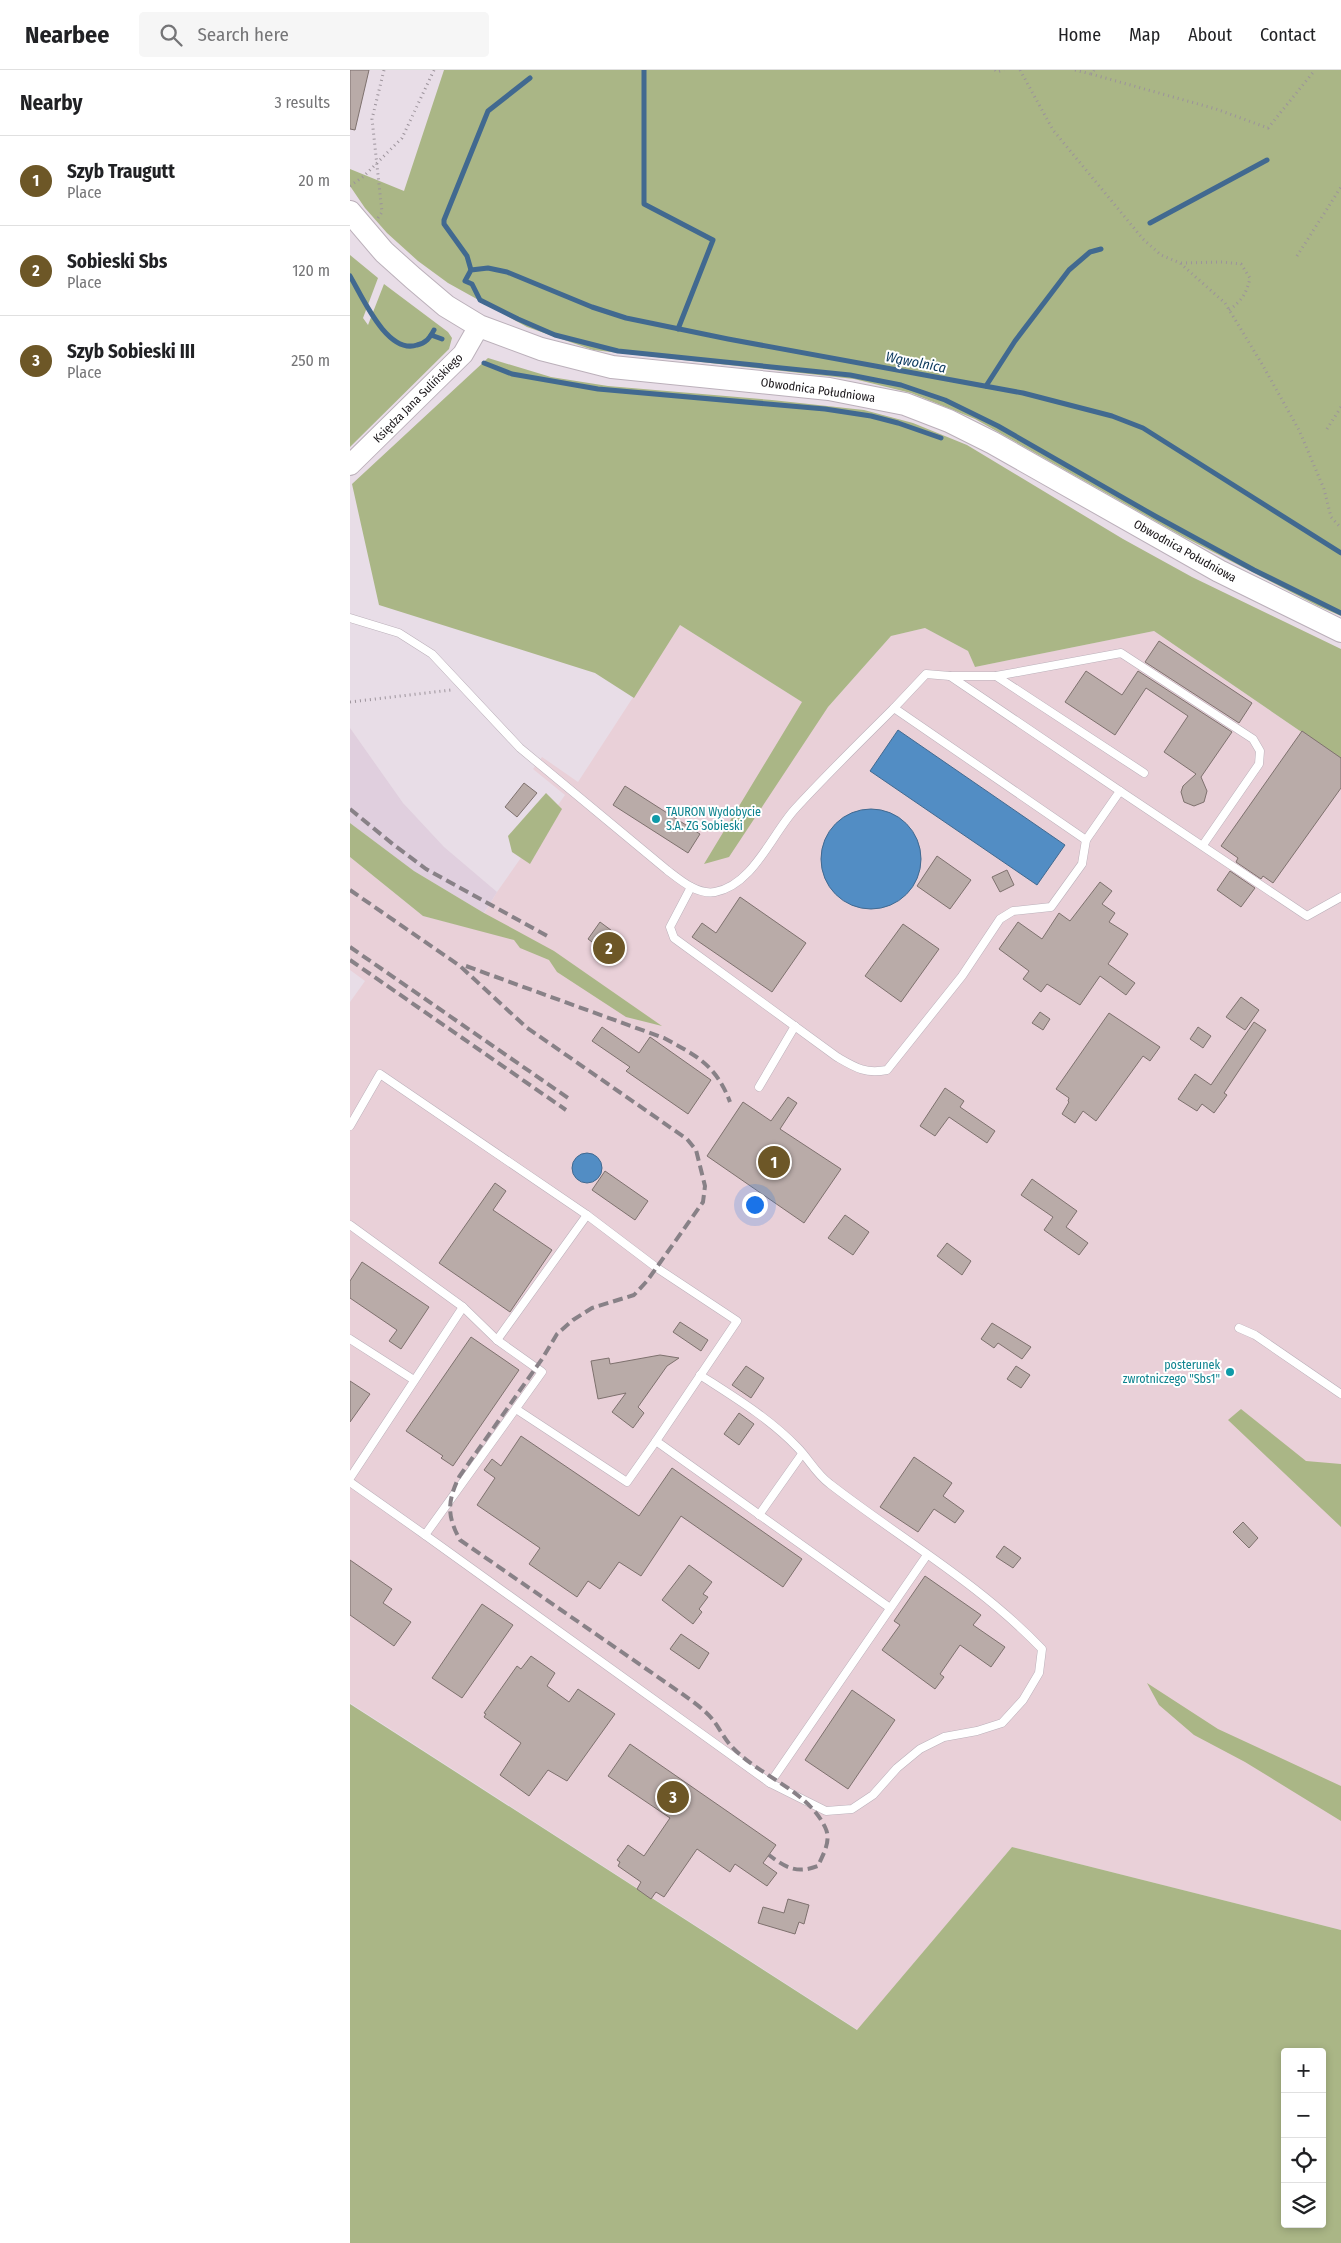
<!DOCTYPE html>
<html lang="en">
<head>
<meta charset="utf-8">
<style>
	:root { --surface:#fff; --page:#f6f6f6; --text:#202124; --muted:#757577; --line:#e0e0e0; --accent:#6d5727 }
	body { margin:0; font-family:"Fira Sans Condensed",sans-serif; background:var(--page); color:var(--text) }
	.controls { position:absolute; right:15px; bottom:15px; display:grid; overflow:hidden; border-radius:5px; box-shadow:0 2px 8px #0003 }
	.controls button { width:45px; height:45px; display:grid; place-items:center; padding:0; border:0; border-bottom:1px solid var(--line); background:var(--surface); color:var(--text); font:25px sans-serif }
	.you { position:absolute; left:404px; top:1134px; width:18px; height:18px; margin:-12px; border:4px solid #fff; border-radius:50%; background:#1a73e8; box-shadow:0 0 0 8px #1a73e833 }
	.badge { display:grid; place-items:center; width:32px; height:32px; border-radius:50%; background:var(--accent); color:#fff; font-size:16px; font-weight:700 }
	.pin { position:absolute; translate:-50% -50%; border:2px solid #fff; box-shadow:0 1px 5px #0006 }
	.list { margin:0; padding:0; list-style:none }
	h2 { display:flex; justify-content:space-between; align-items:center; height:65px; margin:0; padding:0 20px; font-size:21px }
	h2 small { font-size:16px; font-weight:400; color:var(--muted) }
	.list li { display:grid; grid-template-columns:32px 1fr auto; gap:15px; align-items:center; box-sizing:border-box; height:90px; padding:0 20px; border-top:1px solid var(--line) }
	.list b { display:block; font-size:19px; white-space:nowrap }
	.list p { margin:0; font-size:16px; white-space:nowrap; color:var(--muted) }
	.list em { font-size:16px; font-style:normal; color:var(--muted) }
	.icon { flex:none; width:28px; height:28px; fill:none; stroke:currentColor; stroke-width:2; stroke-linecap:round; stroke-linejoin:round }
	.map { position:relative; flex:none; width:991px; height:2173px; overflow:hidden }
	header { display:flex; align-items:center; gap:30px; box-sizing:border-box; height:70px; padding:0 25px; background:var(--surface); border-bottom:1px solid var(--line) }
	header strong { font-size:24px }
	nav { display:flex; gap:28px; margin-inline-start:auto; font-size:18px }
	.search { width:350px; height:45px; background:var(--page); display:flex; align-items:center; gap:12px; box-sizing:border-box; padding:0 18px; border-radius:5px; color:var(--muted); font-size:19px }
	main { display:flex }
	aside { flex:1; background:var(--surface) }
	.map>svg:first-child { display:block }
	.industrial { fill:#e9d0d8 }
	.built { fill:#e0cfde }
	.green { fill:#aab686; fill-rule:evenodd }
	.water { fill:#528dc4; stroke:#416990 }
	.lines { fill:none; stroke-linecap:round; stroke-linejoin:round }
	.stream { stroke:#416990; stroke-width:5 }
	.building { fill:#b9aba8; stroke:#7e716e }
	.service-casing { stroke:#bbb0ba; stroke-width:9 }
	.tertiary-casing { stroke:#bbb0ba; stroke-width:22 }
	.secondary-casing { stroke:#bbb0ba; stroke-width:24 }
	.path { stroke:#9c939b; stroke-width:3; stroke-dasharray:1 4; stroke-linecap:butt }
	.service { stroke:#fff; stroke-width:8 }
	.tertiary { stroke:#fff; stroke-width:20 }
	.secondary { stroke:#fff; stroke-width:22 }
	.rail { stroke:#888187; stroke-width:4; stroke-dasharray:10 5; stroke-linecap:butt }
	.culture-dot { fill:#0f9aa8; stroke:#fff; stroke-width:2 }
	.labels { text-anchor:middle; stroke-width:4; stroke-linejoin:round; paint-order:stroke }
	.street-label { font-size:12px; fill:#191518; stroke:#fff }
	.culture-label { font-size:12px; fill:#0d838f; stroke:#fff; text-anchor:start }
	.water-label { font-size:14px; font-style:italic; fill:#0c395e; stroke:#fff }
</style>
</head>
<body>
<header>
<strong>Nearbee</strong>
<div class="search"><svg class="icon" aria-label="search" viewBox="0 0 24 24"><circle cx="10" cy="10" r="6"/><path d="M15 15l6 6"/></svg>Search here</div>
<nav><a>Home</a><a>Map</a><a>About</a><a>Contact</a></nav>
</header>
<main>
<aside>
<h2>Nearby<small>3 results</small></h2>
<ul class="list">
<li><span class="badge">1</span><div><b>Szyb Traugutt</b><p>Place</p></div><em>20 m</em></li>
<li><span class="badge">2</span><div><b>Sobieski Sbs</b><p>Place</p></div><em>120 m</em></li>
<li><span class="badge">3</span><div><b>Szyb Sobieski III</b><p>Place</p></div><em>250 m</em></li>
</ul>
</aside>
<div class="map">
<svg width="991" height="2173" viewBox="0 0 991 2173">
	<rect width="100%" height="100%" fill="#e8dde7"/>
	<!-- industrial -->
	<polygon class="industrial" points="330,555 457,635 478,637 541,566 575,558 618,581 625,597 804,561 991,689 991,1860 662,1777 508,1960 0,1633 0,932 15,911 0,900 0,787 73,846 125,859 147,822 215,725 183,699 192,687 228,712"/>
	<!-- built -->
	<polygon class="built" points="0,658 53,733 94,777 147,822 134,843 64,801 0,753"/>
	<!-- green -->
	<g class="green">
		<polygon points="94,0 991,0 991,546 968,536 830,465 625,349 561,323 504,309 243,280 177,257 98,213 68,191 37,163 15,138 0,116 0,99 54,121"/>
		<polygon points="0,185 28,208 13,248 18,255 34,214 98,262 102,268 99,279 0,377"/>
		<polygon points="138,288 201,307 258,316 422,330 514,340 563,353 617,375 773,469 842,507 991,579 991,689 804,561 625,597 618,581 575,558 541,566 478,637 379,787 354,794 452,632 330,555 284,628 245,603 29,535 2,414"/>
		<polygon points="196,723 212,739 180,794 162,782 158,766"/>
		<polygon points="0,753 64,801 134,843 204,881 312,956 276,947 207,902 199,890 170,878 164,870 73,846 0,787"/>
		<polygon points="891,1339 956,1391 991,1394 991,1457 878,1350"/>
		<polygon points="797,1613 868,1659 991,1716 991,1751 895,1692 844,1665 809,1635"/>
		<path d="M 0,1634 L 507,1960 L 662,1777 L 991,1860 L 991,2173 L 0,2173 ZM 935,1982 L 972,1982 L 972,2154 L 935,2154 Z"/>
	</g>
	<!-- water -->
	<g class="water">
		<polygon points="548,660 715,775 687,815 520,701"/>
		<circle cx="521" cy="789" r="50"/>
		<circle cx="237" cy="1098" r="15"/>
	</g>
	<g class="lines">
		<!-- stream -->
		<g class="stream">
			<polyline points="294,0 294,134 363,170 328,259"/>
			<polyline points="800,153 917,90"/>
			<polyline points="121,200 117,186 94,154 94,150 138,41 180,8"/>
			<path d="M 0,206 C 12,226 37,285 67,275 C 76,273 80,268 84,260"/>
			<polyline points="81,265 92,269"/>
			<polyline points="134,293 162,304 248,319 475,339 521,346 548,353 591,368"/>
			<polyline points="636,316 665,271 719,200 740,182 751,179"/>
			<polyline points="991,483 793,358 762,346 673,323 378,269 276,248 242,237 157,202 138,198 121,200 115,211 122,214 130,230 168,249 205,265 268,281 500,305 551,315 595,330 648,356 805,446 904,500 991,543"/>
		</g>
	</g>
	<!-- building -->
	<g class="building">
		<polygon points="0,0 19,0 5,60 0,59"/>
		<polygon points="809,571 902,633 889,653 795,592"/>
		<polygon points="736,601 772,625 788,601 882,662 851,707 857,721 854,732 844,736 834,732 831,722 833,716 846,704 814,682 838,646 796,618 765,665 715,632"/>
		<polygon points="952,661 991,688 991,718 923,813 913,806 911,809 886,792 888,788 871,776"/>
		<polygon points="174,713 187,723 167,747 155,737"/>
		<polygon points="275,716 350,764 338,783 263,735"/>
		<polygon points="587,786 621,810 600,839 567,816"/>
		<polygon points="657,800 664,815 650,822 642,807"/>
		<polygon points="880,801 905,818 891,837 867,820"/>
		<polygon points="750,812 762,821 752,834 765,843 759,852 778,864 758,894 785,913 776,925 750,906 730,935 697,914 691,922 673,909 679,901 649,879 668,852 692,869 709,843 720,851"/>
		<polygon points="390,827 456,873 422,922 342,867 352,853 366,863"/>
		<polygon points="250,852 273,869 261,886 238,869"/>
		<polygon points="553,854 589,879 551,932 515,906"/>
		<polygon points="891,927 909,940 895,960 876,947"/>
		<polygon points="690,942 700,949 693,960 682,953"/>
		<polygon points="759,943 810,977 800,991 793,986 746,1051 733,1041 725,1053 712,1044 719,1032 718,1031 719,1028 706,1019"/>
		<polygon points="904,952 916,960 874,1023 877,1025 864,1043 852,1034 847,1041 828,1029 845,1004 861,1015"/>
		<polygon points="252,957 289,983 300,967 361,1010 338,1044 276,1001 280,997 242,971"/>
		<polygon points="848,957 861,966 853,978 840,969"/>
		<polygon points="595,1018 614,1031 610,1037 645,1061 637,1073 599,1047 585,1066 570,1056"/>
		<polygon points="438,1027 447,1033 430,1059 491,1099 454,1153 357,1086 393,1032 421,1051"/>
		<polygon points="255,1101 298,1131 285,1150 242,1120"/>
		<polygon points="682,1109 727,1141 716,1157 738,1173 729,1185 694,1160 703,1147 671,1125"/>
		<polygon points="145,1113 156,1121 143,1140 202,1180 160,1242 89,1193"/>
		<polygon points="495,1145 519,1162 503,1185 478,1168"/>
		<polygon points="597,1173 621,1191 612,1205 587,1186"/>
		<polygon points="12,1192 79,1237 51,1279 39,1271 47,1260 0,1228 0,1211"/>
		<polygon points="330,1252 358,1270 351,1281 323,1262"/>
		<polygon points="642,1253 681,1277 672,1289 648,1273 644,1278 631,1269"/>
		<polygon points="121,1267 169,1300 103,1396 91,1388 93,1386 56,1361"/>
		<polygon points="310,1285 329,1288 317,1296 288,1337 294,1343 283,1358 262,1342 276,1323 248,1329 241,1291 259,1288 260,1294"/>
		<polygon points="396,1296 414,1308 401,1328 382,1315"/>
		<polygon points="666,1296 680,1305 671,1318 657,1309"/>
		<polygon points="0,1311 20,1324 0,1352"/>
		<polygon points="389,1343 404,1354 389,1375 374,1364"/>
		<polygon points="171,1366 289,1446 322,1398 452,1489 433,1517 331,1446 291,1506 269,1492 250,1519 238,1511 227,1527 179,1494 190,1478 127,1435 145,1408 134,1400 142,1389 151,1396"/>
		<polygon points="564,1387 602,1413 593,1426 614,1441 605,1453 584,1439 568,1462 530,1437"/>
		<polygon points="893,1452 908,1468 899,1478 883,1462"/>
		<polygon points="654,1476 671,1488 663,1498 646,1487"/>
		<polygon points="0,1490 42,1519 33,1533 61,1552 44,1576 0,1545"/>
		<polygon points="339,1495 362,1512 353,1524 358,1527 349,1539 352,1542 343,1554 312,1530"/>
		<polygon points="575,1506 631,1545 623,1555 655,1577 641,1597 610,1575 590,1604 594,1607 585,1619 532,1580 550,1555 544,1551"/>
		<polygon points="132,1534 163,1555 112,1628 82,1608"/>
		<polygon points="331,1564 359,1583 349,1599 320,1579"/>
		<polygon points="181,1586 205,1603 197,1616 219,1632 228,1619 265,1644 217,1711 198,1700 179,1726 150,1705 171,1673 134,1647 136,1644 134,1643 167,1596 171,1599"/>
		<polygon points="502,1620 545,1650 498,1719 455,1690"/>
		<polygon points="280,1674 426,1775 413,1793 427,1803 417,1816 385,1794 380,1802 347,1779 314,1827 306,1822 301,1829 287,1819 291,1812 268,1796 270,1792 267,1790 278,1775 294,1786 320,1748 258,1706"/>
		<polygon points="438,1829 459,1835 454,1854 449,1852 445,1864 408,1853 413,1837 434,1843"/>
	</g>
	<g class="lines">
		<defs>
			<g id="service">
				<path d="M 0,548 L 49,563 L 82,584 L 170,678 L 317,800 C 330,810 347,825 365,822 C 403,815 422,764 445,739 C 477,704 511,671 544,638 L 736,770"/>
				<polyline points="600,606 646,606 794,703"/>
				<polyline points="646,606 771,583 903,669 910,681 909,694 853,775"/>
				<polyline points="770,721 957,846 991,827"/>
				<path d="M 341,817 L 320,857 L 324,868 L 487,987 C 506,998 515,1004 537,1000 L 612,906 L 650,849 L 663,841 L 701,837 L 732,794 L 736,770 L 770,721 L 600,606 L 576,604 L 544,638"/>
				<polyline points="409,1017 445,956"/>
				<polyline points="0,1056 30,1004 237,1145 307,1198 387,1251 306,1371 540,1538"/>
				<polyline points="0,1155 113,1237 147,1270 192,1302 75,1465 0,1412"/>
				<polyline points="889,1258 905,1265 991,1324"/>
				<polyline points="0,1269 64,1310"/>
				<polyline points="147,1270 237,1145"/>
				<path d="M 350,1305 C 384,1327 419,1348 447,1377 C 459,1389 466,1404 480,1414 C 551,1469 630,1514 692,1579 L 689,1603 L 673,1630 L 652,1653 L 627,1661 L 594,1667 L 570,1679 L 547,1698 L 523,1725 L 502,1739 L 476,1741 L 420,1713"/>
				<polyline points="166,1339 277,1412 306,1371"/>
				<polyline points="0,1408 113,1237"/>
				<polyline points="409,1445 452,1384"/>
				<polyline points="75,1465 420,1713 577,1485"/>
			</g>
			<polyline id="tertiary" points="0,395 113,284 129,256"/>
			<polyline id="secondary" points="0,142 34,182 63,208 96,236 129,256 191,279 262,297 479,319 555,334 599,351 643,373 869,501 991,561"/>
		</defs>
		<!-- service casing -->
		<use href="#service" class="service-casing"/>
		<!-- tertiary casing -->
		<use href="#tertiary" class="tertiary-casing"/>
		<!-- secondary casing -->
		<use href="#secondary" class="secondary-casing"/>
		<!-- path -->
		<g class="path">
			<polyline points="645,0 647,2 654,0"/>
			<polyline points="670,0 703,60 793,169 811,185 830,193 875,233 912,294 949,360 974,419 981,447 991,458"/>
			<polyline points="725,0 741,4"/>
			<polyline points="744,0 741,4 866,39 918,58 965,0"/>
			<polyline points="0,116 14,106 52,68 84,0"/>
			<polyline points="28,148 32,142 22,49 34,0"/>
			<polyline points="947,186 991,117"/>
			<path d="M 831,193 L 872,192 L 891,194 L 900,208 C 897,222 892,231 879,240"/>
			<polyline points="977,359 991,337"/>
			<polyline points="0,632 101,620"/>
		</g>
		<!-- service -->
		<use href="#service" class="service"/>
		<!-- tertiary -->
		<use href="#tertiary" class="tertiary"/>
		<!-- secondary -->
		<use href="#secondary" class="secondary"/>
		<!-- rail -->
		<g class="rail">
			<polyline points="0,739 44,775 76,799 199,867"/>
			<path d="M 0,820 L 110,896 L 176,957 L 324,1060 L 337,1069 L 346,1080 L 355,1116 L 353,1132 L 297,1211 L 284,1225 L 242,1238 L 223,1250 L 207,1264 L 192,1289 L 109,1407 C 97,1432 97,1446 110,1470 L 331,1623 C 342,1631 355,1640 363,1650 C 370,1659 375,1670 383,1678 C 411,1707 457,1720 475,1757 C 482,1771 473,1784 468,1796 C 447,1804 436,1798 419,1785"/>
			<polyline points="0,877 221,1030"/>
			<polyline points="0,890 216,1040"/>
			<path d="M 116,896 L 314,968 C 347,986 366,995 380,1032"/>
		</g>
	</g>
	<!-- markers -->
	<g class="culture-dot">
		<circle cx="306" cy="749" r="5"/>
		<circle cx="880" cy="1302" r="5"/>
	</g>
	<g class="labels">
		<!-- street labels -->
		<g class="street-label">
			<text transform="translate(468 320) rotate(8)" y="4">Obwodnica Południowa</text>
			<text transform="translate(68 328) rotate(-45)" y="4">Księdza Jana Sulińskiego</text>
			<text transform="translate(835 481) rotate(29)" y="4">Obwodnica Południowa</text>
		</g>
		<!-- culture labels -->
		<g class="culture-label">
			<text x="316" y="746">TAURON Wydobycie<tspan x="316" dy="14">S.A. ZG Sobieski</tspan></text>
			<text x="870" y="1299" text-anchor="end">posterunek<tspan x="870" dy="14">zwrotniczego "Sbs1"</tspan></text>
		</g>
		<!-- water labels -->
		<g class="water-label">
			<text transform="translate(566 292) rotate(11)" y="5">Wąwolnica</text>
		</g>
	</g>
</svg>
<div class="controls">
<button>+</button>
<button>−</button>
<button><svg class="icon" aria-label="locate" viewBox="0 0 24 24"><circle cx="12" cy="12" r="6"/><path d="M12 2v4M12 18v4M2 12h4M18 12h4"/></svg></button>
<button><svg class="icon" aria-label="layers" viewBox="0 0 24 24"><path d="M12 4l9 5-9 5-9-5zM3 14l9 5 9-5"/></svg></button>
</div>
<div class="you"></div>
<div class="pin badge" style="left:424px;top:1092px">1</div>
<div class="pin badge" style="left:259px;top:878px">2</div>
<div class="pin badge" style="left:323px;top:1727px">3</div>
</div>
</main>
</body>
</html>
